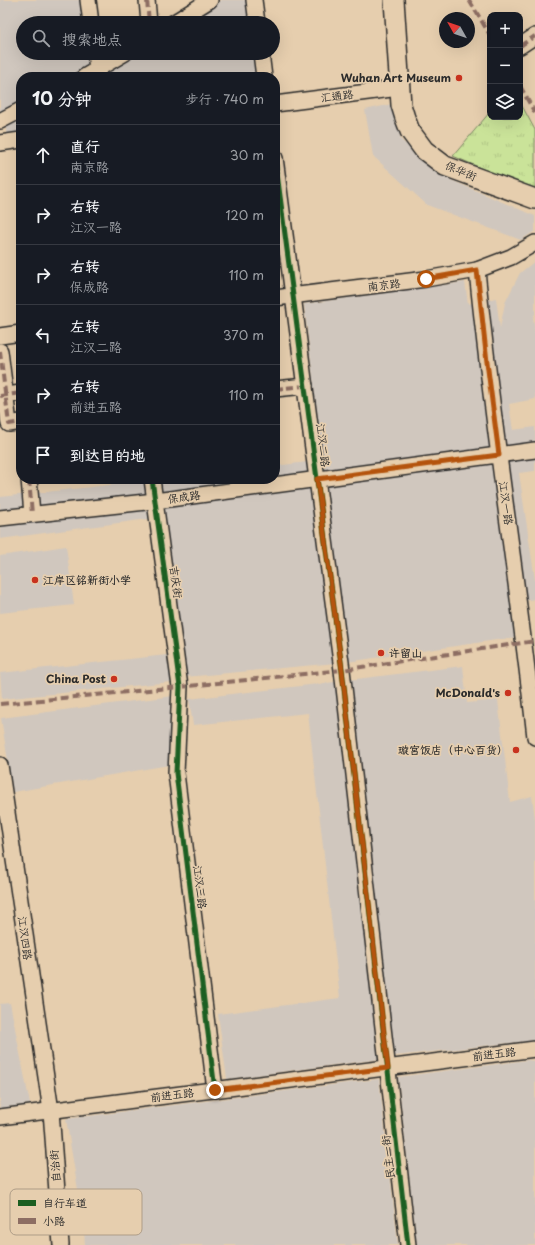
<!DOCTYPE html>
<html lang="zh">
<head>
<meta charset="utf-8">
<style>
	:root { --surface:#171b24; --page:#242831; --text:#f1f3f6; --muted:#9ea1a6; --line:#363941 }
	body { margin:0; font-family:"Playpen Sans","LXGW WenKai TC",sans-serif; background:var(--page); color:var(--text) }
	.controls { position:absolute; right:12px; top:12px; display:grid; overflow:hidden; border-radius:8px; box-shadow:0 4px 16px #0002 }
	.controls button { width:36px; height:36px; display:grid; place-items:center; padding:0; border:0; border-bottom:1px solid var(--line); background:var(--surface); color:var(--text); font:20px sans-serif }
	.compass { position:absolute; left:439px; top:12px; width:36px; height:36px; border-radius:50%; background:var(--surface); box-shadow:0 4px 16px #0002; rotate:310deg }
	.stop { position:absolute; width:12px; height:12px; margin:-9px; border:3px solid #b45309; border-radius:50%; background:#fff }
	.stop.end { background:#b45309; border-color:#fff; box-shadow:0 1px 4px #0008 }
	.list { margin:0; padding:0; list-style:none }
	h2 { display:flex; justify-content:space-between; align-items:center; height:52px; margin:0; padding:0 16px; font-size:17px }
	h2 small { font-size:13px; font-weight:400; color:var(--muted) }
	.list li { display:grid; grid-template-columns:26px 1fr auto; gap:12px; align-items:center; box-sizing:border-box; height:60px; padding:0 16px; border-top:1px solid var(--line) }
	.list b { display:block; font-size:15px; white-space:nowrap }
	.list p { margin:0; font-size:13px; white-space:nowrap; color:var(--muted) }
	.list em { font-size:13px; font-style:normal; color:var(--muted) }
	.icon { flex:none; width:22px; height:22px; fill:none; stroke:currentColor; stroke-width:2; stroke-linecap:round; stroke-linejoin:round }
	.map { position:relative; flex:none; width:535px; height:1245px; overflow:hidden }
	.search { position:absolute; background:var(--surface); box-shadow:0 4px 16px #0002; left:16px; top:16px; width:264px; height:44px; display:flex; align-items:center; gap:10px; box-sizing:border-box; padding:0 14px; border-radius:22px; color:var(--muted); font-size:15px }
	.panel { position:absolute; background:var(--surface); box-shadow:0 4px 16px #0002; left:16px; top:72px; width:264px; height:412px; border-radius:16px }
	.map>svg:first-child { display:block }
	.built { fill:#d0c7be }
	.park { fill:url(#park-tufts); stroke:#7a8762 }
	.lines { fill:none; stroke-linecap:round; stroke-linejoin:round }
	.minor-casing { stroke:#2b2b2b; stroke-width:18 }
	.major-casing { stroke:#2b2b2b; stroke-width:22 }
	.minor { stroke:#e6ceae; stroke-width:15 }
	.major { stroke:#e6ceae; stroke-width:19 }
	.quiet { stroke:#8d6e63; stroke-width:4; stroke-dasharray:8 4; stroke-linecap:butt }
	.cycleway-casing { stroke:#e6ceae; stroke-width:8 }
	.cycleway { stroke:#1b5e20; stroke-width:5 }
	.route { stroke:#b45309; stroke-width:5 }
	.poi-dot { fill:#c8321e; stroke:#e6ceae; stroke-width:1.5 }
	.labels { text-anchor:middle; stroke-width:3.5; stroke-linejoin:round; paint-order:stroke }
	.poi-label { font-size:11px; font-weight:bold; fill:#2b2b2b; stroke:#e6ceae; text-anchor:end }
	.street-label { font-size:11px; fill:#2b2b2b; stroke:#e6ceae }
	.key { fill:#e6ceae; stroke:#ae9d87; stroke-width:1 }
	.key-label { font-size:11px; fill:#2b2b2b }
</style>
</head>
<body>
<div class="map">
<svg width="535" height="1245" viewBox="0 0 535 1245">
	<defs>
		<pattern id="park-tufts" width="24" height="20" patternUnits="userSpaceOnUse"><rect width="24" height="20" fill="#cae399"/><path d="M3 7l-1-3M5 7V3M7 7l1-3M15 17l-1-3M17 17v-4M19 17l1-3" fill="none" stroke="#aec384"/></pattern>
	</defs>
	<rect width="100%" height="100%" fill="#e6ceae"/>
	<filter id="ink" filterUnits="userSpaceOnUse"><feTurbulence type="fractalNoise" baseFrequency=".025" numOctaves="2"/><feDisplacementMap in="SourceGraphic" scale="8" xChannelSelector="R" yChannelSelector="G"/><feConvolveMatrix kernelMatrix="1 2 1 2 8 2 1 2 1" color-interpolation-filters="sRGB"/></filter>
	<g filter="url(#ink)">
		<!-- built -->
		<g class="built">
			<polygon points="0,0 83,0 86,23 23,23 23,53 90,53 92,67 73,77 21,77 21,105 0,115"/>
			<polygon points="221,0 247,0 250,23 185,23"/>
			<polygon points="138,53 254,53 258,77 105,77 105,74"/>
			<polygon points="392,104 401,140 444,177 535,216 535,231 521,240 427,205 373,156 365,110"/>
			<polygon points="21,115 21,134 7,136 5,123"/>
			<polygon points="535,261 535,314 533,317 535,333 535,399 509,404 513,430 535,427 535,471 519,473 535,580 535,599 511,603 517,637 347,662 185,677 163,517 0,539 0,497 165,479 275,479 275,466 323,460 304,304 465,282 468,304 496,298 500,328 505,303 520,273"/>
			<polygon points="66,546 74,605 0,613 0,556"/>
			<polygon points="167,655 171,682 2,699 0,673"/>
			<polygon points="463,666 467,703 498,700 510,802 532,796 535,819 535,1040 395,1056 348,680"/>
			<polygon points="335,682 380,1059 227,1079 218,1014 340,998 308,713 193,725 189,699"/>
			<polygon points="173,696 169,765 13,792 1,718"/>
			<polygon points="10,1003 30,1104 0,1108 0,1004"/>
			<polygon points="528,1060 535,1061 535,1245 417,1245 398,1077"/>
			<polygon points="379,1079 398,1245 85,1245 83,1219 66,1119"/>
		</g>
		<!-- park -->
		<polygon class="park" points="520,102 535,130 535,189 506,179 453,156 490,112 490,117 520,117"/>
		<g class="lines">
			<defs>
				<g id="minor">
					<polyline points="88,0 91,23"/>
					<polyline points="147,0 149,23"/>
					<polyline points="254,0 257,23"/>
					<polyline points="173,23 210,0"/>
					<polyline points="520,46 535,36"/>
					<polyline points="95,53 98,77"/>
					<polyline points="261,53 264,77"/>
					<polyline points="84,77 125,53"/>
					<polyline points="275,104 399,88"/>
					<polyline points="0,121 21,110"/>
					<polyline points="0,143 21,140"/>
					<polyline points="275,158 342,670 408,1245"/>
					<path d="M 477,270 C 492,426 518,581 535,737"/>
					<polyline points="275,298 426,279 477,270 511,257 535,243"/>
					<polyline points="0,336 21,333"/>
					<polyline points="0,351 9,424 21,422"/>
					<polyline points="275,389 305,386"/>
					<polyline points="0,396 21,393"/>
					<polyline points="29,479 32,514"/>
					<polyline points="152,479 180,687 176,773 215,1090"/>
					<polyline points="0,518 155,501 535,450"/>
					<polyline points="0,765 51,1111 61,1245"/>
					<polyline points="0,1117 535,1049"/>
				</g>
				<polyline id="major" points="394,0 401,105 405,118 410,131 424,150 445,166 535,199"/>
			</defs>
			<!-- minor casing -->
			<use href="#minor" class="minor-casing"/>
			<!-- major casing -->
			<use href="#major" class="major-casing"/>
			<!-- minor -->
			<use href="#minor" class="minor"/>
			<!-- major -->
			<use href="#major" class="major"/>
			<!-- quiet -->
			<g class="quiet">
				<polyline points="147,0 149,23"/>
				<polyline points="469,0 490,35"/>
				<polyline points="520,46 535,36"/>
				<polyline points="520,86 535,113"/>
				<polyline points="0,351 9,424 21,422"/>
				<polyline points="275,389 305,386"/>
				<polyline points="0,396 21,393"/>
				<polyline points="29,479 32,514"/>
				<polyline points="0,704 180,687 342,670 535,641"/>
			</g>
			<defs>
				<g id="cycleway">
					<polyline points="275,158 342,670 408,1245"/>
					<polyline points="152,479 180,687 176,773 215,1090"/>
				</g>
			</defs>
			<!-- cycleway casing -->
			<use href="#cycleway" class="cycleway-casing"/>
			<!-- cycleway -->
			<use href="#cycleway" class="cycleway"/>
		</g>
	</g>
	<g class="lines" filter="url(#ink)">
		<!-- route -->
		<polyline class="route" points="215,1090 388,1068 342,670 317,479 499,455 487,362 477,270 426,279"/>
	</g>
	<!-- markers -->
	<g class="poi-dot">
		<circle cx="459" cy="78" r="4"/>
		<circle cx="35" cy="580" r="4"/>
		<circle cx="381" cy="653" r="4"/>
		<circle cx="114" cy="679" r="4"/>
		<circle cx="508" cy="693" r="4"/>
		<circle cx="516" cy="750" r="4"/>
	</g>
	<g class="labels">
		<!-- poi labels -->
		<g class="poi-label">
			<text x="451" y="82">Wuhan Art Museum</text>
			<text x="43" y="584" text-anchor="start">江岸区铭新街小学</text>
			<text x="389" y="657" text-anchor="start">许留山</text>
			<text x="106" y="683">China Post</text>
			<text x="500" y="697">McDonald's</text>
			<text x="508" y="754">璇宫饭店（中心百货）</text>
		</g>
		<!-- street labels -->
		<g class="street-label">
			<text transform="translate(337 96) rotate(-7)" y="4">汇通路</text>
			<text transform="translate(461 171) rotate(23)" y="4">保华街</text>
			<text transform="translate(384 285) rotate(-7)" y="4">南京路</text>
			<text transform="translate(323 445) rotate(83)" y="4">江汉二路</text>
			<text transform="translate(184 497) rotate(-8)" y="4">保成路</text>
			<text transform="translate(506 503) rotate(82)" y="4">江汉一路</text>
			<text transform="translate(176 582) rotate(82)" y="4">吉庆街</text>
			<text transform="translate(200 887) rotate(83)" y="4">江汉三路</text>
			<text transform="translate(25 938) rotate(82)" y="4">江汉四路</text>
			<text transform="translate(494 1054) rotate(-7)" y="4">前进五路</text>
			<text transform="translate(172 1095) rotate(-7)" y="4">前进五路</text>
			<text transform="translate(388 1157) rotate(-97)" y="4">民主一街</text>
			<text transform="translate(55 1166) rotate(-95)" y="4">自治街</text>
		</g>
	</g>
	<!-- legend -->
	<rect x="10" y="1189" width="132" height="46" rx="6" class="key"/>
	<rect x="18" y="1200" width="18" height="6" fill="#1b5e20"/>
	<rect x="18" y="1218" width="18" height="6" fill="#8d6e63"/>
	<g class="key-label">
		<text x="43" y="1207">自行车道</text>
		<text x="43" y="1225">小路</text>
	</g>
</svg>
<div class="controls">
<button>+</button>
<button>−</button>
<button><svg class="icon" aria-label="layers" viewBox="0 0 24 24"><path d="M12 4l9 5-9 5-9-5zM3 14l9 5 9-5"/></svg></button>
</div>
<svg class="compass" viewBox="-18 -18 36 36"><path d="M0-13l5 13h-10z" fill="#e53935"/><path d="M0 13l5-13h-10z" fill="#9ea1a6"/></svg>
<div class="stop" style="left:426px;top:279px"></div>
<div class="stop end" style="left:215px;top:1090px"></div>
<div class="search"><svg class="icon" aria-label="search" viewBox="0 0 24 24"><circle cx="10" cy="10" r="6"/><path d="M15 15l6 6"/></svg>搜索地点</div>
<section class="panel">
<h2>10 分钟<small>步行 · 740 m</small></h2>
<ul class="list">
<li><svg class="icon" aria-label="ahead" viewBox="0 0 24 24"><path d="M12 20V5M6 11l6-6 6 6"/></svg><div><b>直行</b><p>南京路</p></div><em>30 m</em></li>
<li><svg class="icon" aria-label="right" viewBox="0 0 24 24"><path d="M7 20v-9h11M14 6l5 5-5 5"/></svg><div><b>右转</b><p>江汉一路</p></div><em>120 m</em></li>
<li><svg class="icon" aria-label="right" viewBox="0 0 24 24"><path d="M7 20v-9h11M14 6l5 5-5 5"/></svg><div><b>右转</b><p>保成路</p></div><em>110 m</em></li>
<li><svg class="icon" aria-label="left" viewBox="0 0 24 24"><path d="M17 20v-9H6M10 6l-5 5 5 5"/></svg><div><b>左转</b><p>江汉二路</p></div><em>370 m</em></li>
<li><svg class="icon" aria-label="right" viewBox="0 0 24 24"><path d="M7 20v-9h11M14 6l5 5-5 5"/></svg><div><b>右转</b><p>前进五路</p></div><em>110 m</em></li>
<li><svg class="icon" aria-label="arrive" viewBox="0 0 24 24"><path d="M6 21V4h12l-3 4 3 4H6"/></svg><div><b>到达目的地</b></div></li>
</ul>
</section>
</div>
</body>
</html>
